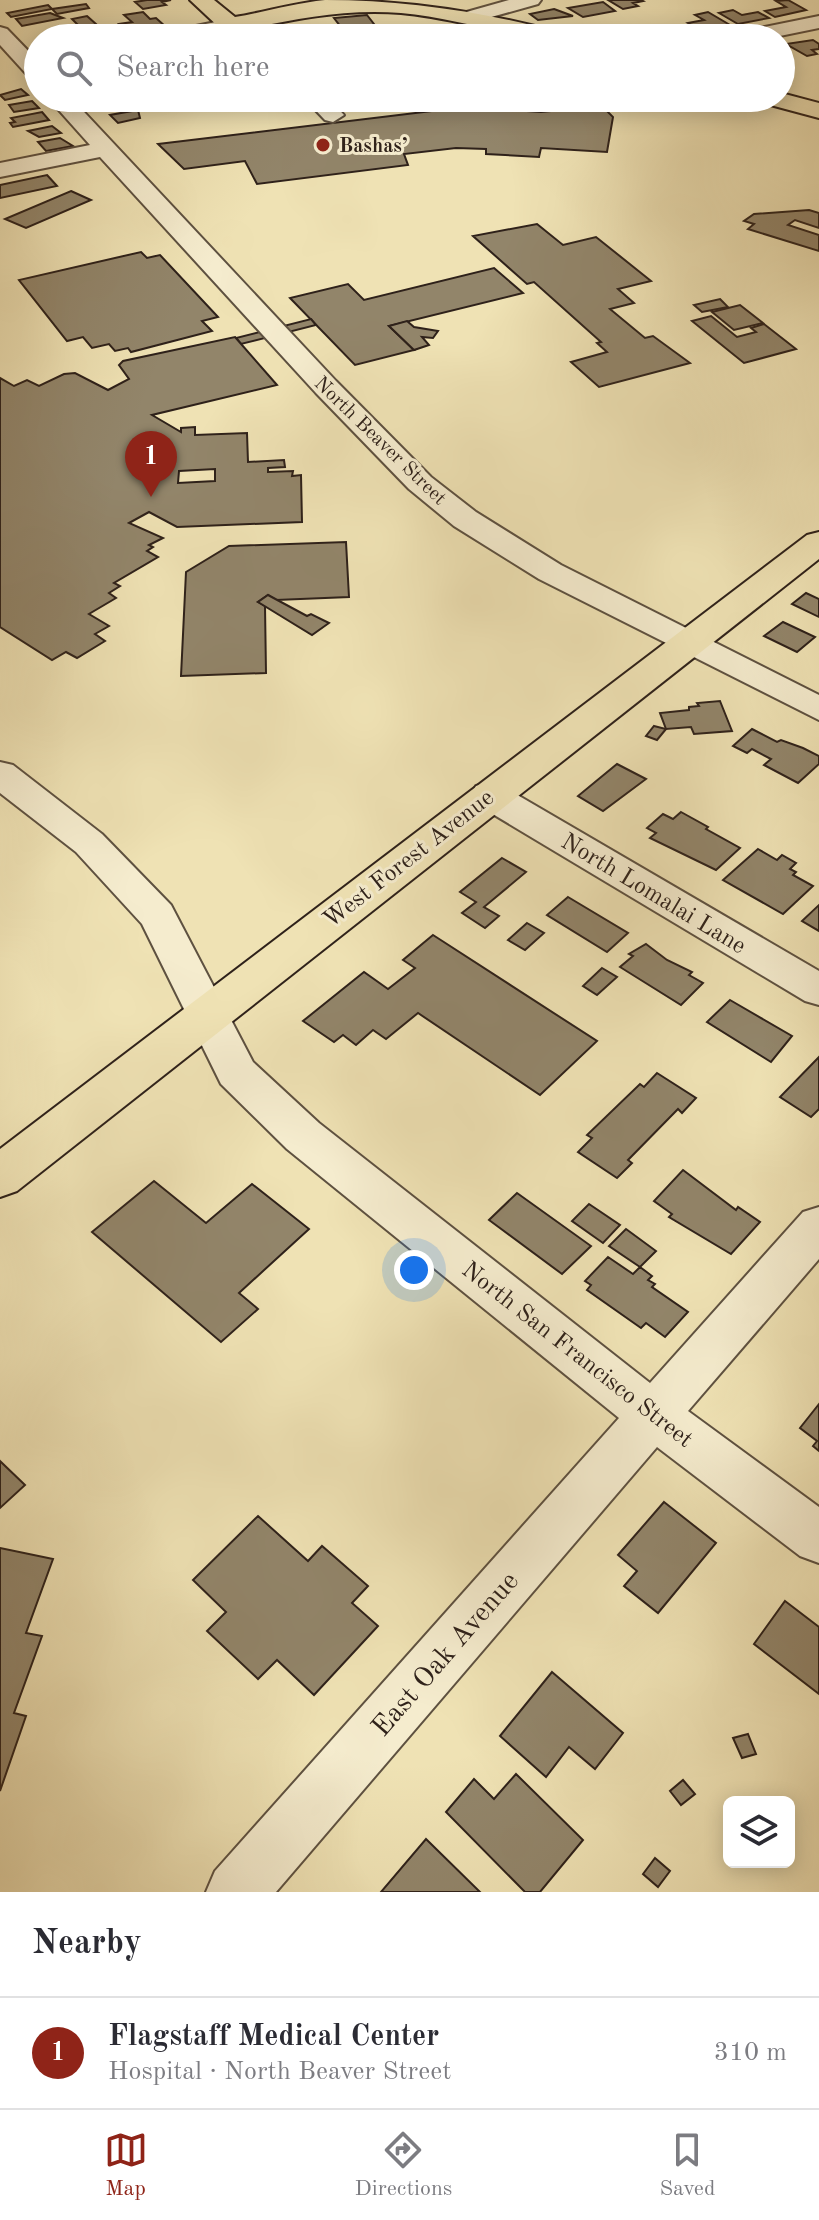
<!DOCTYPE html>
<html lang="en">
<head>
<meta charset="utf-8">
<style>
	:root { --surface:#fff; --page:#f7f7f7; --text:#2b2b33; --muted:#7c7c81; --line:#e1e1e2; --accent:#8f2418 }
	body { margin:0; font-family:"Old Standard TT",serif; background:var(--page); color:var(--text) }
	.controls { position:absolute; right:24px; bottom:24px; display:grid; overflow:hidden; border-radius:12px; box-shadow:0 4px 20px #0003 }
	.controls button { width:72px; height:72px; display:grid; place-items:center; padding:0; border:0; border-bottom:2px solid var(--line); background:var(--surface); color:var(--text); font:40px sans-serif }
	.you { position:absolute; left:414px; top:1270px; width:28px; height:28px; margin:-20px; border:6px solid #fff; border-radius:50%; background:#1a73e8; box-shadow:0 0 0 12px #1a73e833 }
	.badge { display:grid; place-items:center; width:52px; height:52px; border-radius:50%; background:var(--accent); color:#fff; font-size:26px; font-weight:700 }
	.pin { position:absolute; translate:-50% -66px; filter:drop-shadow(0 2px 4px #0008) }
	.pin::after { content:''; position:absolute; top:42px; width:28px; height:24px; background:inherit; clip-path:polygon(0 0,100% 0,50% 100%) }
	.list { margin:0; padding:0; list-style:none }
	h2 { display:flex; justify-content:space-between; align-items:center; height:104px; margin:0; padding:0 32px; font-size:34px }
	h2 small { font-size:26px; font-weight:400; color:var(--muted) }
	.list li { display:grid; grid-template-columns:52px 1fr auto; gap:24px; align-items:center; box-sizing:border-box; height:112px; padding:0 32px; border-top:2px solid var(--line) }
	.list b { display:block; font-size:30px; white-space:nowrap }
	.list p { margin:0; font-size:26px; white-space:nowrap; color:var(--muted) }
	.list em { font-size:26px; font-style:normal; color:var(--muted) }
	.icon { flex:none; width:44px; height:44px; fill:none; stroke:currentColor; stroke-width:2; stroke-linecap:round; stroke-linejoin:round }
	.map { position:relative; flex:none; width:819px; height:1892px; overflow:hidden }
	.search { position:absolute; background:var(--surface); box-shadow:0 4px 20px #0003; left:24px; right:24px; top:24px; height:88px; display:flex; align-items:center; gap:20px; box-sizing:border-box; padding:0 28px; border-radius:44px; color:var(--muted); font-size:30px }
	.sheet { height:216px; background:var(--surface) }
	nav { display:flex; justify-content:space-around; align-items:center; box-sizing:border-box; height:112px; border-top:2px solid var(--line); background:var(--surface); font-size:22px; color:var(--muted) }
	nav a { display:grid; justify-items:center; gap:4px }
	nav .on { color:var(--accent) }
	.map>svg:first-child { display:block }
	.building { fill:#92856a; stroke:#2e211a; stroke-width:2; fill-rule:evenodd }
	.lines { fill:none; stroke-linecap:round; stroke-linejoin:round }
	.minor-casing { stroke:#5e5140; stroke-width:4 }
	.major-casing { stroke:#2e211a; stroke-width:4 }
	.minor { fill:#f5ecce; fill-rule:evenodd }
	.major { fill:#efe2b4; fill-rule:evenodd }
	.poi-dot { fill:#8f2418; stroke:#f5ecce; stroke-width:3 }
	.labels { text-anchor:middle; stroke-width:6; stroke-linejoin:round; paint-order:stroke }
	.far-poi-label { font-size:20px; font-weight:bold; fill:#2e211a; stroke:#f5ecce; text-anchor:start }
	.far-street-label { font-size:20px; fill:#2e211a; stroke:#f5ecce }
	.street-label { font-size:24px; fill:#2e211a; stroke:#f5ecce }
	.near-street-label { font-size:28px; fill:#2e211a; stroke:#f5ecce }
</style>
</head>
<body>
<div class="map">
<svg width="819" height="1892" viewBox="0 0 819 1892">
	<rect width="100%" height="100%" fill="#efe2b4"/>
	<filter id="stains"><feTurbulence type="fractalNoise" baseFrequency=".0025" numOctaves="4"/><feColorMatrix values="0 0 0 0 .2 0 0 0 0 .09 0 0 0 0 .02 0 0 0 .5 -.17"/></filter>
	<radialGradient id="worn" r=".72"><stop offset=".6" stop-color="#630" stop-opacity="0"/><stop offset="1" stop-color="#630" stop-opacity=".3"/></radialGradient>
	<!-- building -->
	<g class="building">
		<polygon points="147,0 171,0 162,2 166,5 143,9 135,2"/>
		<polygon points="608,0 641,0 643,1 633,3 638,6 623,9"/>
		<polygon points="788,0 806,10 775,17 765,11 786,7 776,1"/>
		<polygon points="603,2 615,11 583,17 568,8"/>
		<polygon points="86,4 89,8 57,14 52,9"/>
		<polygon points="48,5 52,9 11,17 7,13"/>
		<polygon points="554,9 573,16 538,20 530,14"/>
		<polygon points="733,10 742,15 758,12 769,18 738,24 719,13"/>
		<polygon points="143,12 150,19 156,18 167,28 130,35 119,24 132,22 124,15"/>
		<polygon points="708,12 730,25 702,31 688,23 704,20 695,15"/>
		<polygon points="50,13 63,18 22,26 16,19"/>
		<polygon points="367,15 377,28 344,31 334,18"/>
		<polygon points="87,16 97,25 81,28 72,19"/>
		<polygon points="679,25 690,32 660,38 642,27 655,30"/>
		<polygon points="107,26 119,37 65,37 89,33 86,30"/>
		<polygon points="381,30 388,38 353,38 350,34"/>
		<polygon points="301,31 310,38 266,38"/>
		<polygon points="813,40 819,44 819,49 812,50 817,54 807,56 786,44"/>
		<polygon points="21,89 28,95 5,100 0,95"/>
		<polygon points="128,98 135,105 106,111 98,103"/>
		<polygon points="32,101 39,108 14,112 9,105"/>
		<polygon points="602,106 613,117 607,152 541,148 539,157 486,154 486,149 456,148 404,154 408,165 257,184 245,161 184,169 158,144 465,107 541,112"/>
		<polygon points="138,110 140,118 118,123 110,115"/>
		<polygon points="42,112 49,120 13,127 10,123 15,122 11,118"/>
		<polygon points="52,126 61,133 39,137 28,131"/>
		<polygon points="60,138 73,146 46,151 38,142"/>
		<polygon points="47,175 57,186 0,198 0,185"/>
		<polygon points="71,191 91,200 26,228 5,219"/>
		<polygon points="809,210 819,213 819,228 795,220 788,225 819,235 819,251 748,229 754,224 744,221 754,214"/>
		<polygon points="537,224 563,245 596,237 651,281 618,289 634,303 610,309 645,338 653,336 690,363 599,387 571,362 607,352 597,343 601,342 534,282 527,284 473,236"/>
		<polygon points="141,252 147,258 160,255 218,317 202,321 212,331 131,352 128,348 115,351 109,344 92,348 83,337 67,341 19,280"/>
		<polygon points="494,268 523,293 389,326 414,350 355,365 290,298 348,284 364,300"/>
		<polygon points="720,299 728,307 702,312 694,305"/>
		<polygon points="740,305 763,323 734,330 712,312"/>
		<polygon points="711,316 737,337 756,332 751,328 764,324 796,349 744,363 692,321"/>
		<polygon points="311,319 316,325 241,344 236,338"/>
		<polygon points="407,321 414,327 438,331 433,338 422,337 429,345 414,350 389,326"/>
		<path d="M 235,337 L 277,385 L 152,415 L 181,432 L 181,428 L 195,427 L 195,435 L 247,433 L 248,462 L 284,460 L 285,467 L 268,468 L 268,472 L 293,471 L 292,476 L 301,475 L 302,522 L 177,527 L 149,512 L 129,523 L 163,538 L 149,545 L 153,547 L 147,551 L 158,557 L 114,583 L 120,586 L 109,593 L 116,598 L 89,614 L 109,626 L 95,634 L 105,641 L 77,658 L 66,652 L 52,660 L 0,627 L 0,378 L 14,386 L 27,380 L 39,386 L 64,374 L 75,373 L 108,390 L 129,379 L 119,365 L 123,361 ZM 215,469 L 215,481 L 178,483 L 179,471 Z"/>
		<polygon points="346,542 349,597 276,600 268,595 258,602 265,606 266,673 181,676 186,572 229,546"/>
		<polygon points="806,593 819,599 819,617 792,604"/>
		<polygon points="268,595 307,616 311,614 329,623 312,635 258,602"/>
		<polygon points="783,622 815,637 797,652 764,636"/>
		<polygon points="720,701 732,731 694,734 691,727 666,729 660,713 689,710 689,707 699,706 697,703"/>
		<polygon points="654,726 666,729 657,740 646,736"/>
		<polygon points="752,729 777,742 781,740 803,748 819,756 819,764 798,783 764,765 771,759 752,749 747,753 733,746"/>
		<polygon points="617,764 646,779 603,811 578,796"/>
		<polygon points="681,812 708,827 706,829 740,848 716,870 650,838 656,833 647,828 663,814 673,819"/>
		<polygon points="758,849 777,860 782,855 796,863 790,869 796,872 793,875 813,886 783,914 723,880"/>
		<polygon points="502,858 526,872 484,907 499,916 485,928 462,913 476,902 460,892"/>
		<polygon points="568,897 628,933 607,952 547,915"/>
		<polygon points="819,905 819,931 802,921"/>
		<polygon points="527,923 544,933 525,950 508,940"/>
		<polygon points="433,935 597,1041 540,1095 418,1013 386,1039 373,1030 356,1045 343,1035 334,1042 303,1021 364,972 388,989 415,968 403,960"/>
		<polygon points="646,944 667,960 692,972 689,975 703,983 681,1005 620,967 633,956 629,954"/>
		<polygon points="602,968 617,977 597,995 583,986"/>
		<polygon points="730,1000 792,1036 771,1062 707,1022"/>
		<polygon points="819,1057 819,1109 811,1117 780,1097"/>
		<polygon points="657,1073 696,1098 682,1113 678,1109 628,1160 632,1163 617,1178 578,1152 592,1138 587,1135 640,1084 644,1087"/>
		<polygon points="683,1170 736,1210 738,1207 760,1222 731,1254 669,1217 672,1214 654,1201"/>
		<polygon points="154,1181 206,1223 252,1184 309,1229 239,1293 258,1309 221,1342 92,1232"/>
		<polygon points="517,1193 591,1246 562,1274 489,1220"/>
		<polygon points="589,1204 620,1225 603,1243 572,1221"/>
		<polygon points="626,1229 656,1251 640,1267 609,1246"/>
		<polygon points="608,1257 633,1274 640,1267 652,1276 648,1280 655,1284 652,1287 688,1312 665,1337 646,1323 641,1328 587,1290 591,1285 585,1281"/>
		<polygon points="819,1404 819,1451 813,1446 817,1441 800,1428"/>
		<polygon points="0,1461 25,1485 0,1508"/>
		<polygon points="664,1502 716,1543 658,1613 624,1586 637,1571 618,1555"/>
		<polygon points="258,1516 308,1561 322,1546 368,1586 352,1603 378,1626 314,1695 277,1660 258,1679 207,1631 226,1612 193,1580"/>
		<polygon points="0,1548 53,1559 26,1633 42,1636 14,1713 26,1716 0,1791"/>
		<polygon points="785,1601 819,1627 819,1694 754,1644"/>
		<polygon points="552,1672 623,1733 595,1769 569,1747 546,1777 500,1736"/>
		<polygon points="748,1734 756,1754 742,1758 733,1738"/>
		<polygon points="516,1774 583,1840 540,1892 525,1892 446,1812 474,1779 494,1799"/>
		<polygon points="683,1780 695,1794 681,1805 670,1791"/>
		<polygon points="426,1839 480,1892 381,1892"/>
		<polygon points="655,1858 670,1871 658,1887 643,1874"/>
	</g>
	<g class="lines">
		<defs>
			<g id="minor">
				<polygon points="509,0 541,0 538,4 470,23 460,17 463,13"/>
				<polygon points="819,16 819,28 770,38 730,38 740,32"/>
				<polygon points="230,19 256,38 233,38 226,32 195,38 154,38 157,34"/>
				<polygon points="0,27 7,29 38,61 38,79 30,78 0,45"/>
				<polygon points="48,98 71,98 336,381 431,477 476,512 561,565 819,695 819,720 539,579 454,526 409,489 316,393 100,157 0,177 0,163 90,145"/>
				<polygon points="304,98 328,98 344,115 333,122 325,120"/>
				<polygon points="0,762 13,765 102,834 171,905 253,1062 319,1123 650,1383 803,1212 819,1207 819,1259 688,1411 819,1507 819,1563 800,1556 657,1447 276,1892 206,1892 215,1871 619,1418 287,1149 221,1084 142,924 76,852 0,793"/>
				<polygon points="489,783 502,786 819,971 819,1005 805,1001 476,804 471,795 476,786"/>
			</g>
			<g id="major">
				<path d="M 190,0 L 214,0 L 235,17 C 265,12 295,3 325,0 C 406,0 485,12 562,33 L 565,38 C 510,38 457,18 401,13 C 342,8 287,21 230,32 L 222,30 Z"/>
				<polygon points="781,93 819,103 819,118 763,103 760,98 781,98"/>
				<polygon points="819,532 819,559 17,1191 0,1197 0,1149 807,535"/>
			</g>
		</defs>
		<!-- minor casing -->
		<use href="#minor" class="minor-casing"/>
		<!-- major casing -->
		<use href="#major" class="major-casing"/>
		<!-- minor -->
		<use href="#minor" class="minor"/>
		<!-- major -->
		<use href="#major" class="major"/>
	</g>
	<!-- markers -->
	<circle class="poi-dot" cx="323" cy="145" r="8"/>
	<g class="labels">
		<!-- far-poi labels -->
		<g class="far-poi-label">
			<text x="339" y="152">Bashas’</text>
		</g>
		<!-- far-street labels -->
		<g class="far-street-label">
			<text transform="translate(381 440) rotate(44)" y="7">North Beaver Street</text>
		</g>
		<!-- street labels -->
		<g class="street-label">
			<text transform="translate(408 858) rotate(-38)" y="8">West Forest Avenue</text>
			<text transform="translate(654 893) rotate(31)" y="8">North Lomalai Lane</text>
			<text transform="translate(578 1354) rotate(38)" y="8">North San Francisco Street</text>
		</g>
		<!-- near-street labels -->
		<g class="near-street-label">
			<text transform="translate(444 1653) rotate(-49)" y="10">East Oak Avenue</text>
		</g>
	</g>
	<rect width="100%" height="100%" filter="url(#stains)"/>
	<rect width="100%" height="100%" fill="url(#worn)"/>
</svg>
<div class="controls">
<button><svg class="icon" aria-label="layers" viewBox="0 0 24 24"><path d="M12 4l9 5-9 5-9-5zM3 14l9 5 9-5"/></svg></button>
</div>
<div class="you"></div>
<div class="pin badge" style="left:151px;top:497px">1</div>
<div class="search"><svg class="icon" aria-label="search" viewBox="0 0 24 24"><circle cx="10" cy="10" r="6"/><path d="M15 15l6 6"/></svg>Search here</div>
</div>
<section class="sheet">
<h2>Nearby<small></small></h2>
<ul class="list">
<li><span class="badge">1</span><div><b>Flagstaff Medical Center</b><p>Hospital · North Beaver Street</p></div><em>310 m</em></li>
</ul>
</section>
<nav>
<a class="on"><svg class="icon" aria-label="map" viewBox="0 0 24 24"><path d="M3 6l6-2 6 2 6-2v14l-6 2-6-2-6 2zM9 4v14M15 6v14"/></svg>Map</a>
<a><svg class="icon" aria-label="directions" viewBox="0 0 24 24"><path d="M12 3l9 9-9 9-9-9zM9 14v-3h6M13 9l2 2-2 2"/></svg>Directions</a>
<a><svg class="icon" aria-label="saved" viewBox="0 0 24 24"><path d="M7 4h10v16l-5-4-5 4z"/></svg>Saved</a>
</nav>
</body>
</html>
